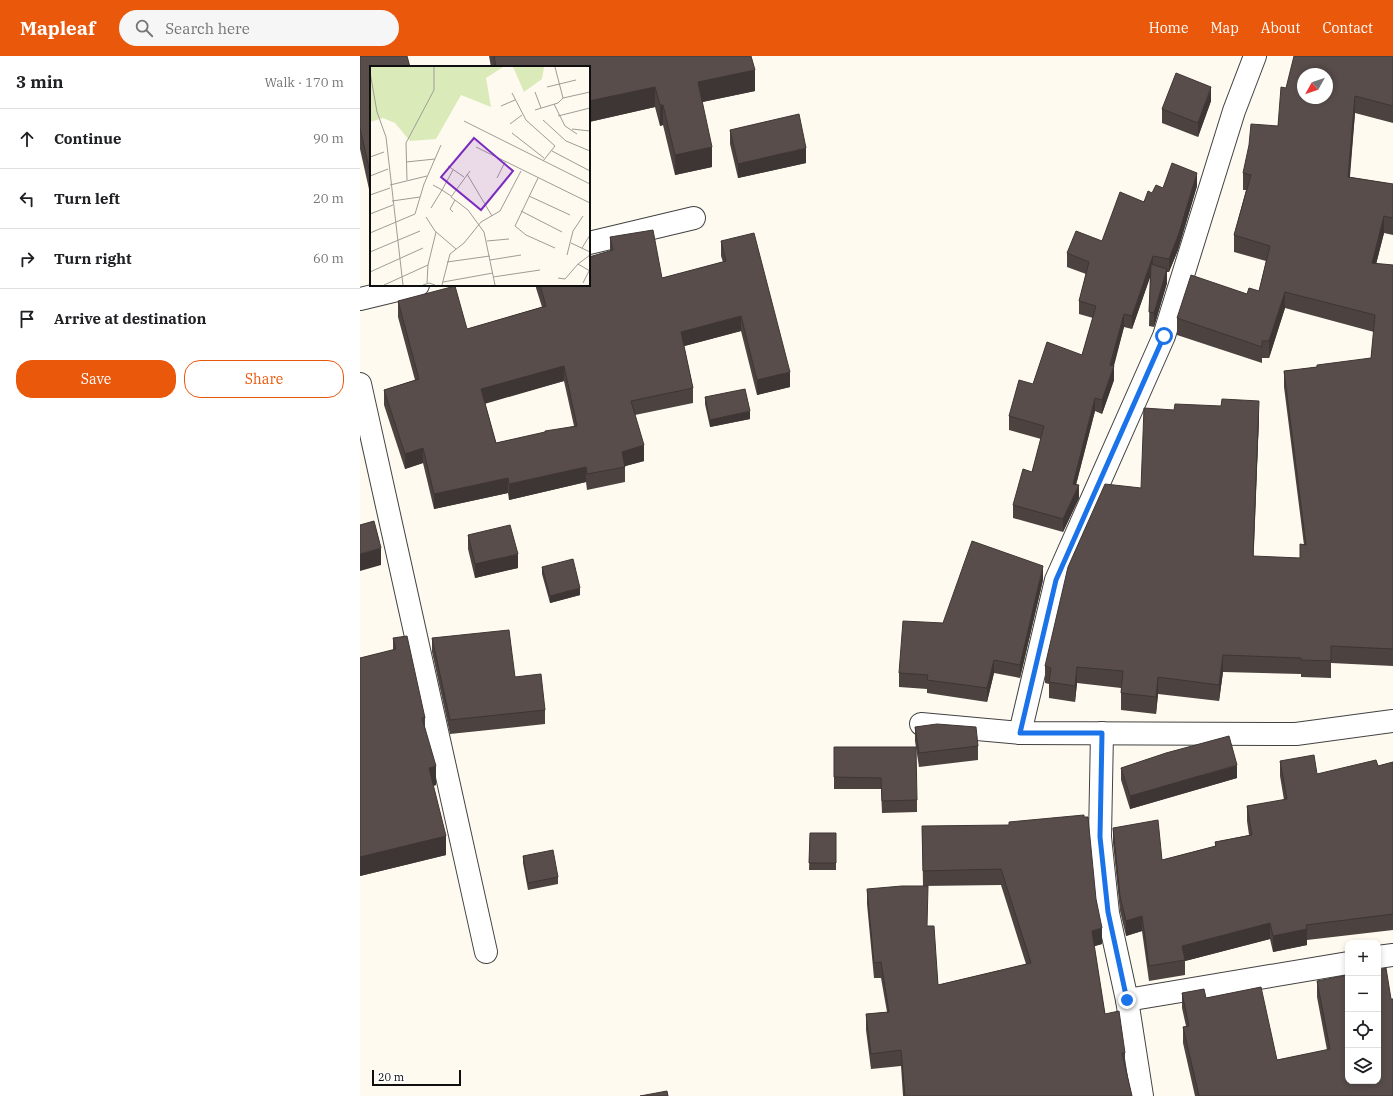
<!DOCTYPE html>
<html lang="en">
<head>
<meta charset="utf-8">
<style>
	:root { --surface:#fff; --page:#f6f6f6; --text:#202124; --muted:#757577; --line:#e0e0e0; --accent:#ea580c }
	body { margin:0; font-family:"IBM Plex Serif",serif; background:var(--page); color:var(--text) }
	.controls { position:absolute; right:12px; bottom:12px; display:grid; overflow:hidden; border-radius:8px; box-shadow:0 2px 6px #0003 }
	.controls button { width:36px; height:36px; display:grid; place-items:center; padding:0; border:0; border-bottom:1px solid var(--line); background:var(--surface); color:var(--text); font:20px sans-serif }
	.compass { position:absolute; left:937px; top:12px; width:36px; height:36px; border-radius:50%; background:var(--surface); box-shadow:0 2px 6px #0003; rotate:230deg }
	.scale { position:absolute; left:12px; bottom:10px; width:89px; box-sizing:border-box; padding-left:4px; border:2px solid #0f0f0f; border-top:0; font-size:11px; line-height:14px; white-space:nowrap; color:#0f0f0f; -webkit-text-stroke:3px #fff; paint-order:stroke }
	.stop { position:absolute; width:12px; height:12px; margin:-9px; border:3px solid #1a73e8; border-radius:50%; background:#fff }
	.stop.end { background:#1a73e8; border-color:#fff; box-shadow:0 1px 4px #0008 }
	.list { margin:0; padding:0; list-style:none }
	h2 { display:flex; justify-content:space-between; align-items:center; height:52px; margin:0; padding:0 16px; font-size:17px }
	h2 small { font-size:13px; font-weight:400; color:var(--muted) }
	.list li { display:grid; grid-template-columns:26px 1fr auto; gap:12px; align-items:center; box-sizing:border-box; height:60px; padding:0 16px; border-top:1px solid var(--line) }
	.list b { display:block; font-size:15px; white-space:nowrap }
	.list em { font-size:13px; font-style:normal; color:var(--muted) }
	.actions { display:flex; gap:8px; padding:12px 16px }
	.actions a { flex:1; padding:9px 0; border:1px solid var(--accent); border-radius:16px; text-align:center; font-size:14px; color:var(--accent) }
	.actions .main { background:var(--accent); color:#fff }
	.icon { flex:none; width:22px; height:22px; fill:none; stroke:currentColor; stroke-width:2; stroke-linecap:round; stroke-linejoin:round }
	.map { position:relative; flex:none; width:1033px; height:1040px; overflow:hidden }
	header { display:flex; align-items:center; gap:24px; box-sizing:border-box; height:56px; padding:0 20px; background:var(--accent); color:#fff }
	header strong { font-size:19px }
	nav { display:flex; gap:22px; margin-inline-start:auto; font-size:14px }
	.search { width:280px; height:36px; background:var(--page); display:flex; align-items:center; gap:10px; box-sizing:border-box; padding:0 14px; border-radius:22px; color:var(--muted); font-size:15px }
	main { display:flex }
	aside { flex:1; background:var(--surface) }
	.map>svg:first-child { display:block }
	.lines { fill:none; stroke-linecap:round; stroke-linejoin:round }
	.minor-casing { stroke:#424242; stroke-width:24 }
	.minor { stroke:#fff; stroke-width:22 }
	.wall { fill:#4c4240; fill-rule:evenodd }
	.shaded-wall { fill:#3e3634 }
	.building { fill:#584d4b; stroke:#3e3634; fill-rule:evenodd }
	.route { stroke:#1a73e8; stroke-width:5 }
	.inset-road { fill:none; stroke:#9f9c96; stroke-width:1 }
	.view { fill:#7b2cbf; fill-opacity:0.15; stroke:#7b2cbf; stroke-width:2 }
	.inset-edge { fill:none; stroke:#0f0f0f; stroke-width:2 }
</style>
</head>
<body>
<header>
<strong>Mapleaf</strong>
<div class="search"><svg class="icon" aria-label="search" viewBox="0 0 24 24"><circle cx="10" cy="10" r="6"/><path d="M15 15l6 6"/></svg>Search here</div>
<nav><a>Home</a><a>Map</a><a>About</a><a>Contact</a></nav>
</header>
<main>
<aside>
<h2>3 min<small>Walk · 170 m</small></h2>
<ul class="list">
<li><svg class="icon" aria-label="ahead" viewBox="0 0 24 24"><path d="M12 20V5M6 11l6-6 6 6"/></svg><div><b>Continue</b></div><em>90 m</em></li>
<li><svg class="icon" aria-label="left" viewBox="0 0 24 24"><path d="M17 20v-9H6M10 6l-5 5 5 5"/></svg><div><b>Turn left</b></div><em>20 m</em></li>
<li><svg class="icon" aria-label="right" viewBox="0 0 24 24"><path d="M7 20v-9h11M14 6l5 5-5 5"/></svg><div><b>Turn right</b></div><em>60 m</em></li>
<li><svg class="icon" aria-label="arrive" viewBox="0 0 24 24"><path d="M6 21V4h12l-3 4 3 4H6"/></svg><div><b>Arrive at destination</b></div></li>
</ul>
<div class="actions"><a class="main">Save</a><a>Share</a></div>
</aside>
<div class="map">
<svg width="1033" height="1040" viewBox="0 0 1033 1040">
	<rect width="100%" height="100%" fill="#fffaf0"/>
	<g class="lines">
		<defs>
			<g id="minor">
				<polyline points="229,187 334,162"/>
				<polyline points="0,243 58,229"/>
				<polyline points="0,328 126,896"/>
				<polyline points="561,668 660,677 936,678 1033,665"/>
				<polyline points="660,677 696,524 804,280 874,55 895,0"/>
				<polyline points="742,677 740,781 748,857 767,944 782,1040"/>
				<polyline points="1018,901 1033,899"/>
				<polyline points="767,944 988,907"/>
			</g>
		</defs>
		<!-- minor casing -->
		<use href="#minor" class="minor-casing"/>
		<!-- minor -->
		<use href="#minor" class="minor"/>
	</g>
	<!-- wall -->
	<g class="wall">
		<polygon points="0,0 11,11 11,142 0,93"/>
		<polygon points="129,0 391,0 395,35 342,46 352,111 315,119 303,69 300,70 295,51 229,66 229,11 131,11"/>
		<polygon points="1033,0 1033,67 995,57 990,121 1033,128 1033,179 1024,177 1016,208 1033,209 1033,610 971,607 971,622 941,621 941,618 863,616 859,645 798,638 796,658 761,654 761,632 717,627 715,646 689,642 689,628 685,627 685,610 781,432 899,361 893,501 940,502 944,489 924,331 924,315 957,311 1011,302 1014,276 925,252 909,302 902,302 902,307 817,279 817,262 887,238 899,235 906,205 874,196 874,179 886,134 883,134 883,117 918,70 926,32"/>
		<polygon points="851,45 838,81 802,67 802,53"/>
		<polygon points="370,74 446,107 378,122 370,88"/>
		<polygon points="837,130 818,194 809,216 807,216 807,227 794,271 789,270 790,221 772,273 764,271 754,310 754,324 742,358 735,355 716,428 719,442 703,476 653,462 653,449 672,416 681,383 649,374 649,360 673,328 722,299 733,262 719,258 719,245 726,218 707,211 707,197 742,185 792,137 803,132"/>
		<path d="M 250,181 L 302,222 L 363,206 L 361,200 L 361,185 L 430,331 L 397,339 L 381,275 L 324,290 L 333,332 L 333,347 L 275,359 L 284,405 L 265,410 L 265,426 L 227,434 L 226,426 L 149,444 L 148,437 L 74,453 L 63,407 L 45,413 L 24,349 L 24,334 L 55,324 L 38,261 L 38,245 L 107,273 L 182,251 L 176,232 L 176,229 L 229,229 L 250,195 ZM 204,325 L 214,370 L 136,387 L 125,347 Z"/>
		<polygon points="345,341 390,363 350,371 345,348"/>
		<polygon points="108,479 158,512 115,522 108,493"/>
		<polygon points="182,511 220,539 190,547 182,518"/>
		<polygon points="683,524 660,622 634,617 627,646 567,637 567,633 539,631 539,617 583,567"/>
		<polygon points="33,582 65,662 65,673 76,729 73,730 86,799 0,820 0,602 33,594"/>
		<polygon points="72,582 155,621 185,654 185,668 90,678 72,596"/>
		<polygon points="555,671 618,690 618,704 559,711 555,685"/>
		<polygon points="474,691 557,744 557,756 522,757 521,733 474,733"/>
		<polygon points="920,705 957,718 1018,710 1033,706 1033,874 947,884 947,889 913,896 910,883 825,905 825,919 789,925 782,875 766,880 760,855 753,787 753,772 802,804 855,790 855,786 889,779 887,765 887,750 924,744 920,720"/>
		<polygon points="761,712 877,722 770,753 761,724"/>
		<polygon points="562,770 736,843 742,888 734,890 745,958 765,997 765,1009 772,1040 543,1040 541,1010 511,1013 506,974 506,958 527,956 521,922 514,922 507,848 507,833 567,870 578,929 666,908 641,829 563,830"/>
		<polygon points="450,777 476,777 476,814 449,814"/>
		<polygon points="163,800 198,821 198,828 168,834 163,807"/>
		<polygon points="957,925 1031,943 1033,1040 835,1040 823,987 823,971 826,970 822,952 822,937 846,942 917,1004 967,994 957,941"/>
	</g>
	<!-- shaded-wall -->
	<g class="shaded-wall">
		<polygon points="395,14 395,35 338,47 338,26"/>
		<polygon points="295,31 295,51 229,66 229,45"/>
		<polygon points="851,31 851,45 838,81 838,67"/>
		<polygon points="995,40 995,57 988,137 988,121"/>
		<polygon points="300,49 303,49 303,69 300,70"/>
		<polygon points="352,91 352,111 315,119 315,99"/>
		<polygon points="446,92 446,107 378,122 378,108"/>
		<polygon points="837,117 837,130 818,194 809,216 809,203"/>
		<polygon points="1024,160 1024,177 1012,224 1012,207"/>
		<polygon points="793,200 793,213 772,273 772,260"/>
		<polygon points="807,213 807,227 794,271 794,257"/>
		<polygon points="925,236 925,252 909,302 909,285"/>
		<polygon points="764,258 764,271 753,311 754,310 754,324 742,358 742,344"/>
		<polygon points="381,260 381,275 321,291 321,276"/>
		<polygon points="204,310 204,325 121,349 121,333"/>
		<polygon points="430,316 430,331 397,339 397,324"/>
		<polygon points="735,342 735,355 713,441 713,428"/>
		<polygon points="899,345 899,361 893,517 893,500"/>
		<polygon points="390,355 390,363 350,371 350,364"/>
		<polygon points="284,389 284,405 262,411 262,396"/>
		<polygon points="63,392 63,407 45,413 45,398"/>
		<polygon points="226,411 226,426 149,444 149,428"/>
		<polygon points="148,422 148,437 74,453 74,438"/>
		<polygon points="719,429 719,442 703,476 703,463"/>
		<polygon points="21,492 21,509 0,515 0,498"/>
		<polygon points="158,498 158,512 115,522 115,508"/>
		<polygon points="683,510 683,524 660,622 660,609"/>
		<polygon points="220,532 220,539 190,547 190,540"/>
		<polygon points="863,599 863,616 859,645 859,629"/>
		<polygon points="634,604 634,617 627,646 627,632"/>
		<polygon points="717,611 717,627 715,646 715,630"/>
		<polygon points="798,621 798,638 796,658 796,641"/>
		<polygon points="877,709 877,722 770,753 770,740"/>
		<polygon points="76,710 76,729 69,731 69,712"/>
		<polygon points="86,780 86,799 0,820 0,801"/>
		<polygon points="782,860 782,875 766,880 766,865"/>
		<polygon points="910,867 910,883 825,905 822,890"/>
		<polygon points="742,872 742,888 732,891 732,875"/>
		<polygon points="947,873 947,889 913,896 913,880"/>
	</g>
	<!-- building -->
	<g class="building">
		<polygon points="0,0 47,0 50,11 11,11 11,121 0,72"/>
		<polygon points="134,0 391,0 395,14 338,26 352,91 315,99 303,49 300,49 295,31 229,45 229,11 136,11"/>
		<path d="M 934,0 L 1033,0 L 1033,50 L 995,40 L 988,121 L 1033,128 L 1033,162 L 1024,160 L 1012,207 L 1033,209 L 1033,593 L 971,590 L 971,605 L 941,604 L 941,602 L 863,599 L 859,629 L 798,621 L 796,641 L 761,637 L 763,615 L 717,611 L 715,630 L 689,626 L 691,612 L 685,610 L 708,511 L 745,428 L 781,432 L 784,352 L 814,354 L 815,348 L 861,350 L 862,343 L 899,345 L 893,500 L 940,502 L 940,488 L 946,489 L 924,315 L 957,311 L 957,309 L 1011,302 L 1015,259 L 925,236 L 909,285 L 902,285 L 902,291 L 817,262 L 831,219 L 887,238 L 889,232 L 899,235 L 910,190 L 874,179 L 891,119 L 883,117 L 889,89 L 891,68 L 918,70 L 921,31 L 926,32 ZM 943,18 L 967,18 L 967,42 L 943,42 Z"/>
		<polygon points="816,17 851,31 838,67 802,53"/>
		<polygon points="439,58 446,92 378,108 370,74"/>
		<polygon points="812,107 837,117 818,180 809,203 793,200 772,260 764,258 750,309 754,310 742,344 735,342 713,428 719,429 703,463 653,449 663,413 672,416 684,370 649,360 659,324 673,328 687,286 722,299 736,250 719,245 729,206 707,197 716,175 742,185 760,136 784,146 788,135 792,137 796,129 803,132"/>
		<path d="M 293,174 L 302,222 L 366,205 L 361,185 L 394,177 L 430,316 L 397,324 L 381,260 L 321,276 L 333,332 L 271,345 L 284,389 L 262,396 L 265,411 L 227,418 L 226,411 L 149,428 L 148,422 L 74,438 L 63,392 L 45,398 L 24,334 L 59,323 L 38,245 L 95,230 L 107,273 L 186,250 L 180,229 L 229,229 L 229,201 L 253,194 L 250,181 ZM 204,310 L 217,370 L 185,375 L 185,376 L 136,387 L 121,333 Z"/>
		<polygon points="791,208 807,213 794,257 789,256"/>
		<polygon points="385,333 390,355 350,364 345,341"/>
		<polygon points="14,465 21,492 0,498 0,469"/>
		<polygon points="150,469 158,498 115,508 108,479"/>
		<polygon points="612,485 683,510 660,609 634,604 627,632 567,624 568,619 539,617 543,565 583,567"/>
		<polygon points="213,503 220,532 190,540 182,511"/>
		<polygon points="149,574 155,621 181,618 185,654 90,664 72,582"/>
		<polygon points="47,580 65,662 62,662 76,710 69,712 86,780 0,801 0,602 36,593 33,582"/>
		<polygon points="577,668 616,671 618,690 559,697 555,671"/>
		<polygon points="869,680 877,709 770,740 761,712 806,697"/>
		<polygon points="474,691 556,691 557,744 522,745 521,722 474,721"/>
		<polygon points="954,699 957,718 1016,704 1018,710 1033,706 1033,858 946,869 947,873 913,880 910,867 822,890 825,904 789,910 782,860 766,865 760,840 753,772 798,764 802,804 856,790 855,786 892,779 887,750 927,743 920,705"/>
		<polygon points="724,759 724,761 728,761 736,843 742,872 732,875 745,958 759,955 765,997 762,997 772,1040 545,1040 541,994 511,998 506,958 529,956 521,906 514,907 507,833 542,830 568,830 567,870 574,870 578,929 671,907 641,813 563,815 562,770 649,769 649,766"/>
		<polygon points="450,777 476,777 476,807 449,807"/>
		<polygon points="193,794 198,821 168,827 163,800"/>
		<polygon points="1026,912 1031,943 1033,943 1033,1040 839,1040 823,971 829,970 822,937 844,933 846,942 901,931 917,1004 970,993 957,925 988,919 988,1025 1018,1025 1018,914"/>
		<polygon points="307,1035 308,1040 280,1040"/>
	</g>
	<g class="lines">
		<!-- route -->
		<polyline class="route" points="767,944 748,856 740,781 742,677 660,677 696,524 804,280"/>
	</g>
	<!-- overview -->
	<g transform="translate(10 10)">
		<rect width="220" height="220" fill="#fffaf0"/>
		<path d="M 0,1 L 133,1 L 116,12 L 121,41 L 91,29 L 66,73 L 40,75 L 25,57 L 13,52 L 0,56 ZM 143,1 L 174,1 L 172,13 L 154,26 Z" fill="#dbeab9"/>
		<path class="inset-road" d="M 185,1 L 193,32M 0,6 L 7,46 L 16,71 L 33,219M 177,21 L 206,14M 165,26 L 171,42M 142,27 L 156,54 L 185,80 L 173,95M 184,38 L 195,60 L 207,68M 131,40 L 145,34M 165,44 L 188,37 L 193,32 L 220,26M 188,50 L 220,42M 173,54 L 196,75 L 220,85M 94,55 L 220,118M 140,58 L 152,49M 202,63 L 220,65M 142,67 L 174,92M 106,81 L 220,137M 182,85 L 220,105M 0,91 L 14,86M 36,96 L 65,93M 78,100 L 94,111M 100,105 L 81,131 L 98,144 L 114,166 L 125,219M 97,108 L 122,150M 0,110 L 18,103M 127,112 L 135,96M 168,112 L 145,160 L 156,169 L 185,182M 37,114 L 36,77 L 64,24 L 64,1M 20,119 L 57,110M 63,119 L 72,124 L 83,104M 0,129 L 20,122M 159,130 L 200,149M 22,135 L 50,131M 61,142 L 72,124 L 81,130M 151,145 L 192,166M 83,146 L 80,143 L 85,134M 0,148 L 23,139M 56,151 L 65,165 L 86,183M 0,167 L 45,148 L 54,118 L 71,79M 117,175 L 139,173M 201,177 L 220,186M 212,182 L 220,169M 0,186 L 50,165M 197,189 L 203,165 L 213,150M 120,194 L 151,189M 77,196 L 120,190M 208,198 L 220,205M 58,199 L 66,166M 0,206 L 53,182M 123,211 L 170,204M 188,212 L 195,213 L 208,198 L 220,189M 73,216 L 123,207M 213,217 L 219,205M 14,219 L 58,199 L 57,217M 53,219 L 59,217 L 65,219M 72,219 L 80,188 L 94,177 L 111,156 L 130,145 L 151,105"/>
		<path class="view" d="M 104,72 L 143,105 L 111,144 L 71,111 Z"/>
		<rect width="220" height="220" class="inset-edge"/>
	</g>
</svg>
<div class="controls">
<button>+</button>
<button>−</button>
<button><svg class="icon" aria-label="locate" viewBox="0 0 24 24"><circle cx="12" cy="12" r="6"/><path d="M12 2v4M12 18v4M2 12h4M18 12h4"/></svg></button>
<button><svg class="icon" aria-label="layers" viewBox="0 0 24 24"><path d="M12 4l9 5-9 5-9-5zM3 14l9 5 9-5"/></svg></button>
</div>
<svg class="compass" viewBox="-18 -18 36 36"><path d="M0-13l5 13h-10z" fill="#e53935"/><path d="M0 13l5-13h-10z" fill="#757577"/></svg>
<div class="scale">20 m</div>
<div class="stop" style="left:804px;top:280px"></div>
<div class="stop end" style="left:767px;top:944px"></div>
</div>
</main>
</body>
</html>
